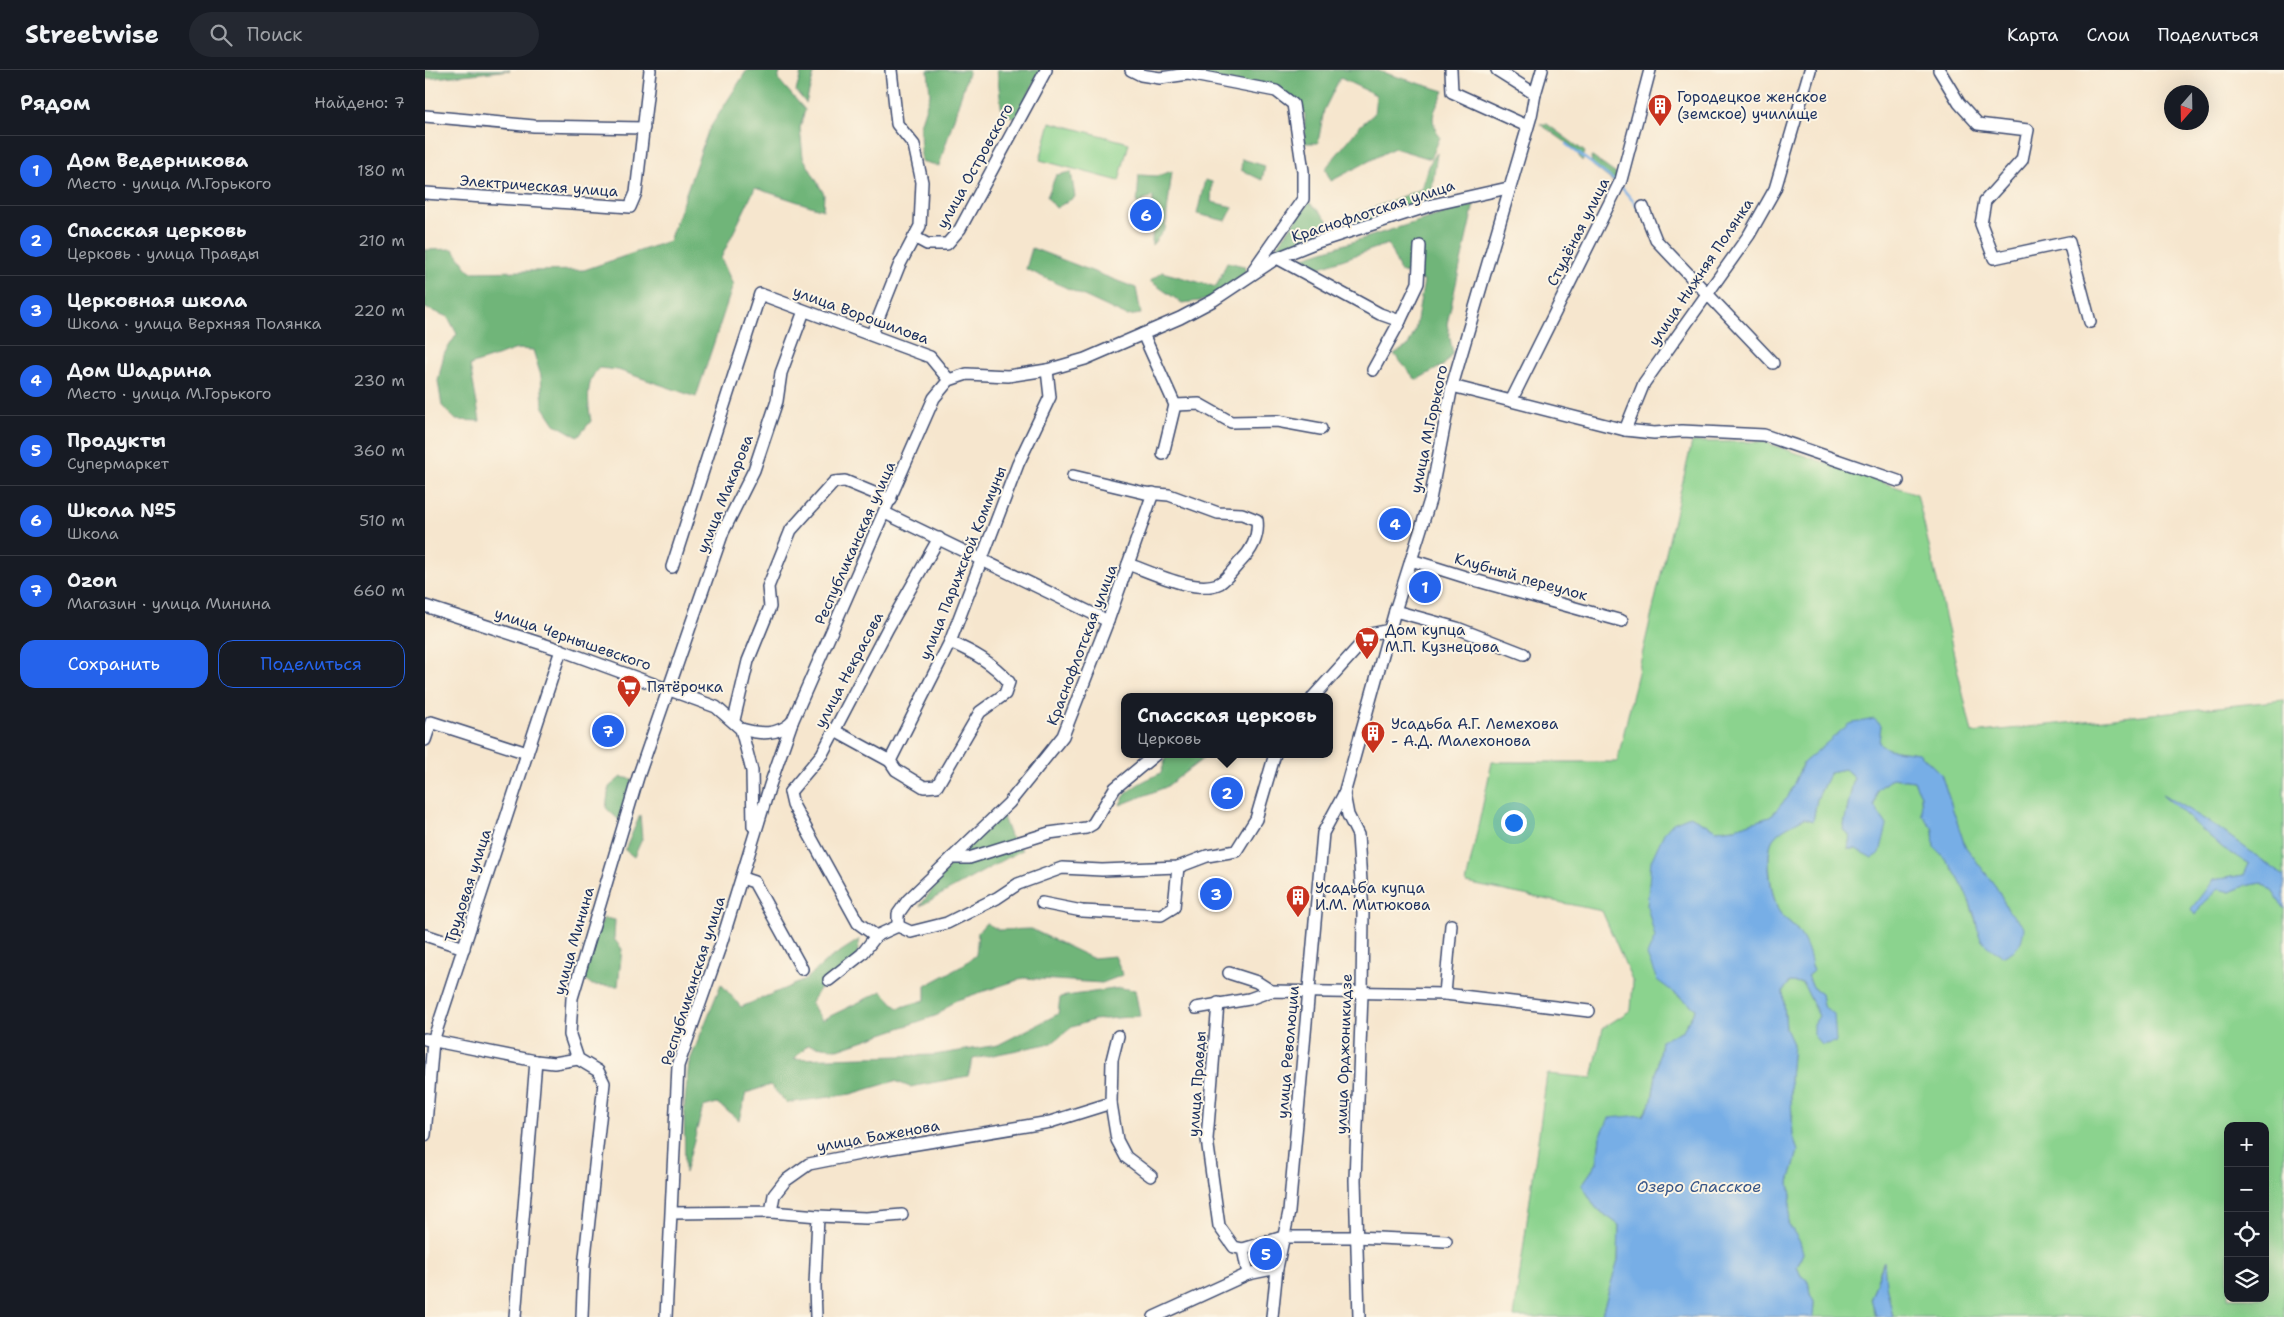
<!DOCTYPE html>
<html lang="ru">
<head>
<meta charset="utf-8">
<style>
	:root { --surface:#171b24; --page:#242831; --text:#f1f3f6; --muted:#9ea1a6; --line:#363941; --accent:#2563eb }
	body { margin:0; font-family:"Shantell Sans",sans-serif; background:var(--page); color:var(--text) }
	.controls { position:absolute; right:15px; bottom:15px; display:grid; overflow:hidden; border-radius:10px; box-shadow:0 5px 20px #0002 }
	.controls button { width:45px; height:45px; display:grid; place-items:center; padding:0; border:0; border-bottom:1px solid var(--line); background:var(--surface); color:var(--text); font:25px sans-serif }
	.compass { position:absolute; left:1739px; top:15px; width:45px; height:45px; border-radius:50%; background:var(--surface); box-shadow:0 5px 20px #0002; rotate:200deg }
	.you { position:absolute; left:1088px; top:752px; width:18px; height:18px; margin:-12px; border:4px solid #fff; border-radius:50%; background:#1a73e8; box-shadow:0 0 0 8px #1a73e833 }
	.badge { display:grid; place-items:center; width:32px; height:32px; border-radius:50%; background:var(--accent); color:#fff; font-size:16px; font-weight:700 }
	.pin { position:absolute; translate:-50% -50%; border:2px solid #fff; box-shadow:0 1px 5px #0006 }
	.popup { position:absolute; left:696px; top:623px; width:212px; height:65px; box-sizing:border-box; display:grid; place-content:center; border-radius:10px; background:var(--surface); filter:drop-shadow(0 1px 4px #0005); font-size:16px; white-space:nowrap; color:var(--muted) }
	.popup b { font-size:19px; color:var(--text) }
	.popup::after { content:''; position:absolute; left:50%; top:100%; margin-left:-10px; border:10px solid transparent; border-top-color:var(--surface) }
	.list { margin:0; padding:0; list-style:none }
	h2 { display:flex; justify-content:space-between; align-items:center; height:65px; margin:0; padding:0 20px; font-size:21px }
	h2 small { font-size:16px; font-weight:400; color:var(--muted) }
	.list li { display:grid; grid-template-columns:32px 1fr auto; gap:15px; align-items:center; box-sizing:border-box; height:70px; padding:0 20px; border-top:1px solid var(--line) }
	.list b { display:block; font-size:19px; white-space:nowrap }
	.list p { margin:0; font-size:16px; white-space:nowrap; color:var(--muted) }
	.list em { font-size:16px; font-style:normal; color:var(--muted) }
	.actions { display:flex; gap:10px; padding:15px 20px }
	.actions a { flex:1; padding:11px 0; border:1px solid var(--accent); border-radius:15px; text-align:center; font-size:18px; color:var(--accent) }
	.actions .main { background:var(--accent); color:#fff }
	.icon { flex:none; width:28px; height:28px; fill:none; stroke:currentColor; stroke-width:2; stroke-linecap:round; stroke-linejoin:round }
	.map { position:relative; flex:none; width:1859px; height:1247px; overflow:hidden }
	header { display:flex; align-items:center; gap:30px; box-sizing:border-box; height:70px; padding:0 25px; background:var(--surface); border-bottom:1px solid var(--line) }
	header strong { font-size:24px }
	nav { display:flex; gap:28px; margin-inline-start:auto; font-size:18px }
	.search { width:350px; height:45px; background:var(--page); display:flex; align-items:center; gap:12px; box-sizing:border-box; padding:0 18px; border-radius:28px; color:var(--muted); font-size:19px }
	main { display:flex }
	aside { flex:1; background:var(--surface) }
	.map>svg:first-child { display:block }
	.green { fill:#8bd38e; stroke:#538176; fill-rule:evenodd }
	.forest { fill:#70b579; stroke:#46726c }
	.water { fill:#77aee6; stroke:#496ea2 }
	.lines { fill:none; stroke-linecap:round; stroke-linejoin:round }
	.stream { stroke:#77aee6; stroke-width:2.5 }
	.minor-casing { stroke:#3c4a6f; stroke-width:14 }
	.minor { stroke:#fff; stroke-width:11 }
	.labels { text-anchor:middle; stroke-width:4; stroke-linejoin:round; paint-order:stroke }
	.poi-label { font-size:15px; fill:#1b2f5e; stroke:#fcf5e5; text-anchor:start }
	.street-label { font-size:15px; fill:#1b2f5e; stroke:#fcf5e5 }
	.water-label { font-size:16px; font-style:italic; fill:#375587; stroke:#fcf5e5 }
</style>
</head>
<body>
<header>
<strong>Streetwise</strong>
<div class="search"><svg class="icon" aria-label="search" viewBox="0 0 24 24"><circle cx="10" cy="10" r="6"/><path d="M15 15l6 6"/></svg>Поиск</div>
<nav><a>Карта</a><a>Слои</a><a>Поделиться</a></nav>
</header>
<main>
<aside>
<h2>Рядом<small>Найдено: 7</small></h2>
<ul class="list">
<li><span class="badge">1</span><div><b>Дом Ведерникова</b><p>Место · улица М.Горького</p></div><em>180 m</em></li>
<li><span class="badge">2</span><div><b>Спасская церковь</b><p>Церковь · улица Правды</p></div><em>210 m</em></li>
<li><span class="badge">3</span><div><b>Церковная школа</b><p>Школа · улица Верхняя Полянка</p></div><em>220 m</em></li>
<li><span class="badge">4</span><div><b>Дом Шадрина</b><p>Место · улица М.Горького</p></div><em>230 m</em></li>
<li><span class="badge">5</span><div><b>Продукты</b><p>Супермаркет</p></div><em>360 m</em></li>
<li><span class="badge">6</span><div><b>Школа №5</b><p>Школа</p></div><em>510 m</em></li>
<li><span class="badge">7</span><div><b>Ozon</b><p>Магазин · улица Минина</p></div><em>660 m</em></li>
</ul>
<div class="actions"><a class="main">Сохранить</a><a>Поделиться</a></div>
</aside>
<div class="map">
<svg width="1859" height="1247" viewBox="0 0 1859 1247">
	<rect width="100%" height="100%" fill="#fcf5e5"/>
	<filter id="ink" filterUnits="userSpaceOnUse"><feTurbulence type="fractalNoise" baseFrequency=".02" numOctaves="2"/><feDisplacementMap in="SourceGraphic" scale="10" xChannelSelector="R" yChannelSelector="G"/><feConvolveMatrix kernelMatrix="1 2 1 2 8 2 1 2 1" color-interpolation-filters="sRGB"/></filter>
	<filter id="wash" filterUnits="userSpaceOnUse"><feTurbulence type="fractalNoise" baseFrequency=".0096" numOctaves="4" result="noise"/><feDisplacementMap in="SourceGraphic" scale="20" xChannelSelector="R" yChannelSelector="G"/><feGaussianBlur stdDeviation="1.12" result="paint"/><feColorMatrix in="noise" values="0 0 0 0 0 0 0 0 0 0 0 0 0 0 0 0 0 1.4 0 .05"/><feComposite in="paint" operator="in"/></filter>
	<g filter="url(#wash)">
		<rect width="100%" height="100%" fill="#f6e6ce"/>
		<!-- green -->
		<g class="green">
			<polygon points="625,52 704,73 694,111 615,90"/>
			<path d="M 1267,372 L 1339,372 L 1492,424 L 1547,663 L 1859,630 L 1859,806 L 1789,755 L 1740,726 L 1798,778 L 1824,794 L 1819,805 L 1788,810 L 1770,844 L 1777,834 L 1793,818 L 1805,822 L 1819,816 L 1837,813 L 1848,822 L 1859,839 L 1859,1247 L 1468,1247 L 1461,1215 L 1458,1192 L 1446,1228 L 1451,1247 L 1388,1247 L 1389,1232 L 1385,1224 L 1383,1210 L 1376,1206 L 1372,1197 L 1378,1183 L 1375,1172 L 1363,1153 L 1366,1126 L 1364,1112 L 1373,1081 L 1368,1067 L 1365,1009 L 1368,974 L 1361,959 L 1358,921 L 1365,912 L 1378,913 L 1394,946 L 1389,954 L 1409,945 L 1398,936 L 1396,924 L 1390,920 L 1382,906 L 1388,901 C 1385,888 1379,872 1373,861 C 1368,853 1358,849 1354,841 C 1349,830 1346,816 1345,804 C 1342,767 1346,764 1379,748 L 1388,751 L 1392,729 L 1405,702 L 1420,699 L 1429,707 L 1418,759 L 1425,766 L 1423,779 L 1431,779 L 1462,755 L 1449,736 L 1452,720 L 1467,708 L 1489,711 L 1496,725 L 1497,745 L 1508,759 L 1509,777 C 1534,800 1547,834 1555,867 L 1599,857 L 1583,840 L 1571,817 L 1540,776 L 1516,704 L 1494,683 L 1463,679 L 1453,673 L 1456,655 L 1399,676 L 1378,693 L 1363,727 L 1345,747 L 1310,758 L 1291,760 L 1265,746 L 1222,836 L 1250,924 L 1271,939 L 1258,960 L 1236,971 L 1227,1031 L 1218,1045 L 1175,1067 L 1172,1093 L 1157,1115 L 1171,1138 L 1194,1155 L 1193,1190 L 1176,1247 L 1089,1247 L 1122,1004 L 1167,1008 L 1178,958 L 1206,940 L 1208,912 L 1177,841 L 1041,813 L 1067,692 L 1192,692 ZM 1803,1056 L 1840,1056 L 1840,1228 L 1803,1228 Z"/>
		</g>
		<!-- forest -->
		<g class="forest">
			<polygon points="0,0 85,0 0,9"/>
			<path d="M 322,0 L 356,0 L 353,9 L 380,40 L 375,58 L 378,87 L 399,124 L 398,140 L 330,118 L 296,188 L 308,215 L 271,327 L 193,300 L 174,298 C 160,311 163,334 166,351 L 153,367 L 130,354 L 118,336 L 116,306 L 108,280 L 92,279 L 45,295 L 55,351 L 31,350 L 17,336 L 13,311 L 19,284 L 32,264 L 23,247 L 0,238 L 0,180 L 28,179 L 45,202 L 159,200 L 244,171 L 283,61 Z"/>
			<polygon points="377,0 390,0 381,33 371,21"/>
			<polygon points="503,0 544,0 514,96 496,91 495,55 505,24"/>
			<polygon points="572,0 616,0 591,48 577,44"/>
			<path d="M 730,0 L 950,0 L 1019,21 C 1010,42 1002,46 1015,67 L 1006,89 L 969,78 L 906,111 L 900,99 L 936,55 L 949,44 L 951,25 L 915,8 L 899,40 L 893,73 L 879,73 L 880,44 L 853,19 Z"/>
			<polygon points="1115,54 1122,54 1160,82 1157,91 1149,78"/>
			<polygon points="1012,83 1005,134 849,184 849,180 884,132 907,154 996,119 1003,96"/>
			<polygon points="1166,86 1194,106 1191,114 1167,95"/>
			<polygon points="817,89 840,96 837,110 816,100"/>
			<polygon points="747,101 740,159 727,175 728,126 712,134 714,105 732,106"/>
			<polygon points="646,102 650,127 631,138 622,127 631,105"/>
			<polygon points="780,110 787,112 786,132 808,137 801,151 772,144"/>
			<polygon points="1049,134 1022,254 1028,283 1019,295 991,310 969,284 983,276 990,261 999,211 975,201 963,174 890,199 866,191"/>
			<polygon points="607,178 711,218 716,244 702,246 601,199"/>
			<polygon points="802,192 819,196 821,203 784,230 757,233 725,211 737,202 791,217"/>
			<path d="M 742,684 L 784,684 L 741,717 L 695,735 C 700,718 721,710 736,703 Z"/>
			<polygon points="196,707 207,709 195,751 181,738 184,717"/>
			<polygon points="577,744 585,766 597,780 495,836 527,793"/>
			<polygon points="215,745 217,769 209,787 200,780"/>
			<polygon points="179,848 190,850 189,869 197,879 193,916 167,915 159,908 170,866"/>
			<polygon points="561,853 574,860 606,859 667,888 690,886 698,905 677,913 599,908 529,931 513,945 413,979 383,975 369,989 509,985 573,975 633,944 635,927 695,918 710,920 715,946 669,950 647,957 627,973 548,989 543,1006 485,1017 470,1011 426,1024 362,1033 345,1015 321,1023 314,1050 292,1033 278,1037 260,1103 259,1040 264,993 296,914 316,937 380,910 404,889 435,869 430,895 396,917 386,933 397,950 457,921 473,938 500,930 500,916 537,896 551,885 553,862"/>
		</g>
		<!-- water -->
		<g class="water">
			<path d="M 1449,649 L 1456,655 L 1454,673 L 1463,679 L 1494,683 L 1516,704 L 1540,776 L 1571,817 L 1583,840 L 1599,857 C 1597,874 1594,879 1579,886 C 1570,881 1559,876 1555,867 C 1552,860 1552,851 1549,844 C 1541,820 1528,794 1509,777 L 1508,759 L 1497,745 L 1496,725 L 1489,711 L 1467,708 L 1452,720 L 1449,736 L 1462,755 L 1455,783 L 1447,788 L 1431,779 L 1423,779 L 1425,766 L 1418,760 L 1429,707 L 1420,699 L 1405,702 L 1392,729 L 1388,751 L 1379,748 C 1368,754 1355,759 1348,769 C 1339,782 1346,830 1355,843 C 1359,849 1367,853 1371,859 C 1382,872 1385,885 1388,901 L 1382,906 L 1390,920 L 1396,924 L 1398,936 L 1409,944 L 1411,972 L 1397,975 L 1389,966 L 1389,954 L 1394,946 L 1378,913 L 1365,912 L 1358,921 L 1361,959 L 1368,974 L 1365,1009 L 1368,1067 L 1373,1081 L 1364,1112 L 1366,1126 L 1363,1153 L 1375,1172 L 1378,1183 L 1372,1197 L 1376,1206 L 1383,1210 L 1385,1224 L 1389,1232 L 1388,1247 L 1176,1247 L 1193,1190 L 1194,1155 L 1171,1138 L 1157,1115 L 1172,1093 L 1175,1067 L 1184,1048 L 1219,1045 L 1227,1031 L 1236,971 L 1258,960 L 1271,939 L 1232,910 L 1222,885 L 1230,867 L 1222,836 L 1226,791 L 1239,763 L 1248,753 L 1265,746 L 1291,760 L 1310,758 L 1345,747 L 1363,727 L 1378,693 L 1424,654 Z"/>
			<polygon points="1737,724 1789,755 1859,806 1859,839 1848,822 1837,813 1819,816 1805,822 1793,819 1777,834 1770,845 1766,839 1788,810 1819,805 1824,794 1798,778"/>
			<polygon points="1459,1191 1461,1215 1468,1247 1451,1247 1446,1228"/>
		</g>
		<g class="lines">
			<!-- stream -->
			<g class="stream">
				<polyline points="1141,74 1191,112"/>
				<polyline points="1197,118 1214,138"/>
			</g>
		</g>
	</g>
	<g filter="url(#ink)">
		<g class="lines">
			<defs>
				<g id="minor">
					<polyline points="706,0 716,5 735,8 763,4 851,21 868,34 878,101 878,129 829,199"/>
					<polyline points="1026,0 1027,22 1102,56"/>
					<polyline points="1072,0 1110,24"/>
					<polyline points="1514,0 1534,33 1553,54 1603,60 1597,90 1560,131 1556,154 1569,188 1644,172 1665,252"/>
					<polyline points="0,46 109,56 219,58"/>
					<polyline points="0,123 205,137 211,123 225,0"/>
					<polyline points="1218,137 1231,170 1348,293"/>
					<polyline points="489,167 502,174 522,174 535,159 621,0"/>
					<polyline points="852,188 955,244 975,251"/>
					<polyline points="447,264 474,196 495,156 497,112 489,75 472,54 466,0"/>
					<polyline points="718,264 750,335 738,384"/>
					<polyline points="948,300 975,251 993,213 995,176"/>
					<polyline points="1027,316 1200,360 1229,363 1257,361 1339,365 1473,411"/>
					<polyline points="1087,329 1196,110 1225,0"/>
					<polyline points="750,335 774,334 806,352 852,351 896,359"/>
					<polyline points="1200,360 1219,313 1324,165 1350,119 1385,0"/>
					<path d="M 648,406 L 720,423 L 744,425 L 793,443 L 817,444 L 832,450 C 834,466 828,479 816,491 C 810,497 803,508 795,513 C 772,525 726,502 703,494"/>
					<polyline points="460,443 683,551"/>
					<polyline points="986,490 1053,511 1197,551"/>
					<polyline points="247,497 335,224 505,287 524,310"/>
					<polyline points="0,536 136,580 291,637 316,659 327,701 328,756"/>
					<polyline points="970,541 1032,558 1099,584"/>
					<polyline points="888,627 945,564 965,560"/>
					<polyline points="309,650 323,591 345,537 343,517 366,460 409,412 420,411 466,430"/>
					<path d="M 316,659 C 335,664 352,666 367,652"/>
					<polyline points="410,661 465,691 525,572 593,394 625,327 622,300"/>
					<polyline points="0,670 6,652 102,683"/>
					<path d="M 465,691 L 471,700 L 499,717 L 512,716 L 555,642 L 580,624 L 584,612 C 568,593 548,582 525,572"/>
					<polyline points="365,722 368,735 433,853 451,866 473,856 486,862 522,853 572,828 593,814 637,798 677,800 753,797 782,786 811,781 831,749 850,684"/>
					<polyline points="365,722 397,684 463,558 514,468"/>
					<polyline points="919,724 923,745 933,765 938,843 937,924 930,1110 934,1247"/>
					<polyline points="527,788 544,788 624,763 661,758 668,754 690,718 731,684"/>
					<polyline points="317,808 329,812 377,899"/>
					<polyline points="617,833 657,841 736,845 749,837 753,797"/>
					<polyline points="473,856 473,844 483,830 584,733 638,666 683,551 728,423"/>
					<polyline points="0,865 39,878"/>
					<polyline points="804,903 832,912 846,921"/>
					<polyline points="404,910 437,884 451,866"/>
					<polyline points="1020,924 1026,855"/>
					<polyline points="793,933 782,1069 794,1156 809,1177 818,1179 823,1204"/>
					<polyline points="771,938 824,929 846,921 1020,924 1164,941"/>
					<polyline points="0,969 111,991 129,993 153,989"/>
					<polyline points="686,1033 692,1070 701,1087 726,1106"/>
					<polyline points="0,1065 8,971 136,580"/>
					<polyline points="346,1142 393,1146 390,1216 391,1247"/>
					<polyline points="247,1143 346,1142 349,1125 360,1111 384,1094 455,1080 625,1052 686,1033 687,990 693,966"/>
					<polyline points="393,1146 441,1148 477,1145"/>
					<polyline points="818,1179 858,1167 930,1167 1021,1171"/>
					<polyline points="90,1247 111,991"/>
					<polyline points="157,1247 159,1196 179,1013 173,1001 153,989 145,965 147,928 213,707 298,462 329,400 352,331 356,303 379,241"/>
					<polyline points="241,1247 253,996 296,874 345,715 367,652 509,328 524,310 542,304 583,306 622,300 660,289 755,248 789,230 852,188 892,172 1007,135 1083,118"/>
					<polyline points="729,1247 823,1204 852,1198"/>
					<polyline points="847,1247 852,1198 864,1142 898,763 919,724 970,541 1005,430 1027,316 1106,46 1110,24 1117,0"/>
				</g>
			</defs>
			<!-- minor casing -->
			<use href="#minor" class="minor-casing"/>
			<!-- minor -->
			<use href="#minor" class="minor"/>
		</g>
	</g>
	<!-- icons -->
	<defs>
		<symbol id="building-pin" viewBox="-11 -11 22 30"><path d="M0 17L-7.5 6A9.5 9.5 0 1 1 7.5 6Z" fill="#c8321e" stroke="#fcf5e5"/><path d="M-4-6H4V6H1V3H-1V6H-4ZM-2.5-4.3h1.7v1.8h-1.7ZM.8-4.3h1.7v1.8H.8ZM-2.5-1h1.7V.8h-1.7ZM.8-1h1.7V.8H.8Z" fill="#fff"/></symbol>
		<symbol id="supermarket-pin" viewBox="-11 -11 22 30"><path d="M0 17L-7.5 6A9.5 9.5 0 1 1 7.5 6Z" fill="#c8321e" stroke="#fcf5e5"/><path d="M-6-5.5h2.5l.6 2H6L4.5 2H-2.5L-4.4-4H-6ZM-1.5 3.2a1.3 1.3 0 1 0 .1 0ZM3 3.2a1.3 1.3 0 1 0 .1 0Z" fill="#fff"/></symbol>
	</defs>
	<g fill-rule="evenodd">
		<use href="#building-pin" x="1221" y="22" width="28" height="38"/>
		<use href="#supermarket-pin" x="928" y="555" width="28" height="38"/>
		<use href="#supermarket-pin" x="190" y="603" width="28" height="38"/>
		<use href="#building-pin" x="934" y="649" width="28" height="38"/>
		<use href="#building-pin" x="859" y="813" width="28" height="38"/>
	</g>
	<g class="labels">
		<!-- poi labels -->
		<g class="poi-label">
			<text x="1252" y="32">Городецкое женское<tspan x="1252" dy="17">(земское) училище</tspan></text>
			<text x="960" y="565">Дом купца<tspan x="960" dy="17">М.П. Кузнецова</tspan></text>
			<text x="222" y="622">Пятёрочка</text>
			<text x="966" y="659">Усадьба А.Г. Лемехова<tspan x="966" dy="17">- А.Д. Малехонова</tspan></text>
			<text x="890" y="823">Усадьба купца<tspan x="890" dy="17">И.М. Митюкова</tspan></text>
		</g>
		<!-- street labels -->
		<g class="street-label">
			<text transform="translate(550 96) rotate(-61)" y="5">улица Островского</text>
			<text transform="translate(114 116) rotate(4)" y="5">Электрическая улица</text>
			<text transform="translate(948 141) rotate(-18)" y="5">Краснофлотская улица</text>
			<text transform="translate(1153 162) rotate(-63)" y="5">Студёная улица</text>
			<text transform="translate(1276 202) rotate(-56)" y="5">улица Нижняя Полянка</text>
			<text transform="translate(436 245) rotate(20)" y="5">улица Ворошилова</text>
			<text transform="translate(1004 359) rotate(-78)" y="5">улица М.Горького</text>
			<text transform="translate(300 424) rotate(-68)" y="5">улица Макарова</text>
			<text transform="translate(430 473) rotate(-66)" y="5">Республиканская улица</text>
			<text transform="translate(538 493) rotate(-68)" y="5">улица Парижской Коммуны</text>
			<text transform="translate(1096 507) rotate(16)" y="5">Клубный переулок</text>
			<text transform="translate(148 569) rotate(19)" y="5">улица Чернышевского</text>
			<text transform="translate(657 575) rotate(-69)" y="5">Краснофлотская улица</text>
			<text transform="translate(424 600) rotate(-62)" y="5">улица Некрасова</text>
			<text transform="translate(43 816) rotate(-72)" y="5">Трудовая улица</text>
			<text transform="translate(149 871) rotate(-74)" y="5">улица Минина</text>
			<text transform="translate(268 911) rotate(-72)" y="5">Республиканская улица</text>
			<text transform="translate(863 982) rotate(-85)" y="5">улица Революции</text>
			<text transform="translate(919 984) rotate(-88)" y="5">улица Орджоникидзе</text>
			<text transform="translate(772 1014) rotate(-86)" y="5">улица Правды</text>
			<text transform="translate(453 1066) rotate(-10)" y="5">улица Баженова</text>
		</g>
		<!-- water labels -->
		<g class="water-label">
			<text x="1274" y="1122">Озеро Спасское</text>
		</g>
	</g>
</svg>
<div class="controls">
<button>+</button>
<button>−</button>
<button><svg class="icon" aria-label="locate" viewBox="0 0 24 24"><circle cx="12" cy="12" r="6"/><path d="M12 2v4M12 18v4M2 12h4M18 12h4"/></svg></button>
<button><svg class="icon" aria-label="layers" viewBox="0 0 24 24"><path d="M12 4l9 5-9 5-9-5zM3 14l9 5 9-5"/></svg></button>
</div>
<svg class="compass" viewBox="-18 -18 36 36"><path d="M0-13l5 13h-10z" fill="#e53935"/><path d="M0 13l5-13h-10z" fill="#9ea1a6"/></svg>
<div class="you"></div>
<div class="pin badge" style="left:1000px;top:517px">1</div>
<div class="pin badge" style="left:802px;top:723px">2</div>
<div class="popup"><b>Спасская церковь</b>Церковь</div>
<div class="pin badge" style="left:791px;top:824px">3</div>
<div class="pin badge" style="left:970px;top:454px">4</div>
<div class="pin badge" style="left:841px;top:1184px">5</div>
<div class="pin badge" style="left:721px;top:145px">6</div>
<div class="pin badge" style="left:183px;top:661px">7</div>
</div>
</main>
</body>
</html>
